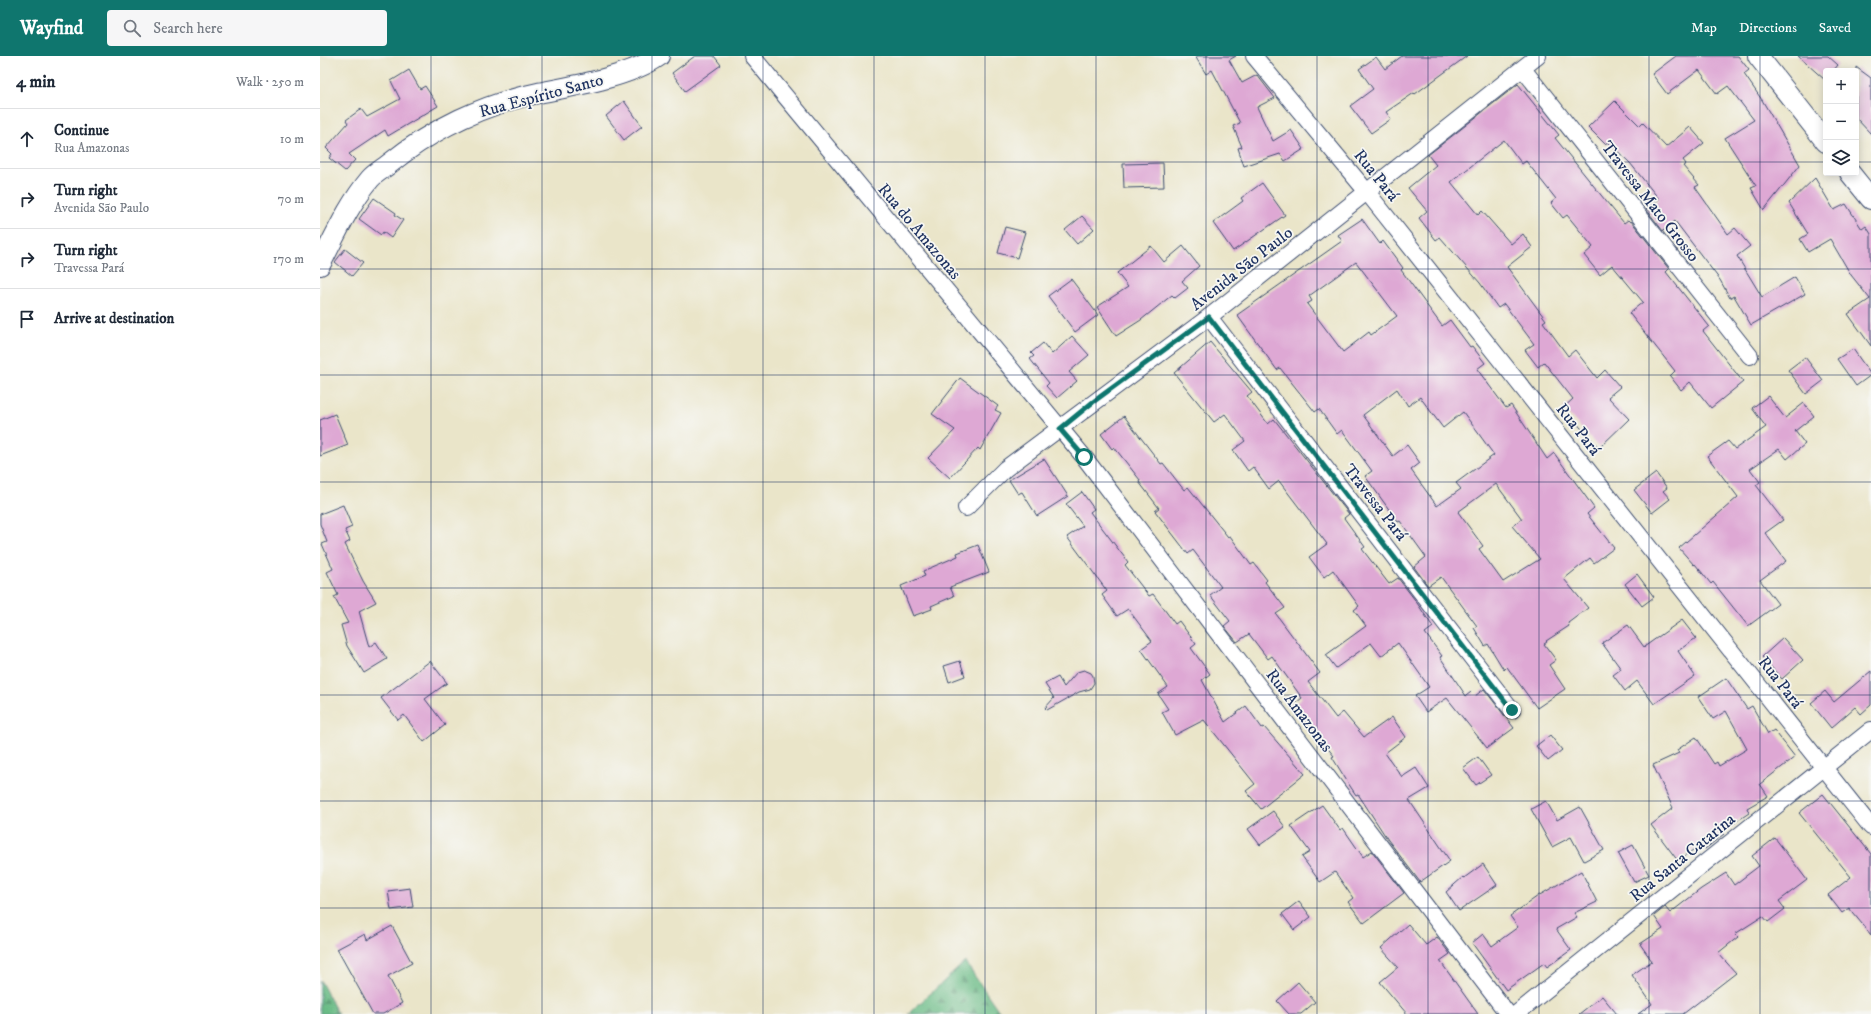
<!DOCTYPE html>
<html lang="en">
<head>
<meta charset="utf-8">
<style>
	:root { --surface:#fff; --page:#f6f6f7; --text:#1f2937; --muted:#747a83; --line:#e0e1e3; --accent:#0f766e }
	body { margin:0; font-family:"IM FELL DW Pica",serif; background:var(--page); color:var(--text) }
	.controls { position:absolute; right:12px; top:12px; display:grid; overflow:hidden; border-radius:4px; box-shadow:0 2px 10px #0003 }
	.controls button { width:36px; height:36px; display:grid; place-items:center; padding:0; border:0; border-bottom:1px solid var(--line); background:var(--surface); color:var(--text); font:20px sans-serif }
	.stop { position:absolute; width:12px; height:12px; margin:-9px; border:3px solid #0f766e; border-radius:50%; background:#fff }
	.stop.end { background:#0f766e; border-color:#fff; box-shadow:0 1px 4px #0008 }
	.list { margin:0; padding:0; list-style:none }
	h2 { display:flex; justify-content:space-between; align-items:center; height:52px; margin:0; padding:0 16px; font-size:17px }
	h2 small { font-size:13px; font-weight:400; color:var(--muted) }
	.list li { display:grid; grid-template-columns:26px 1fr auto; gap:12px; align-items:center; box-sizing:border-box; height:60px; padding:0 16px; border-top:1px solid var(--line) }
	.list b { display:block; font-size:15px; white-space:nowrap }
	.list p { margin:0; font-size:13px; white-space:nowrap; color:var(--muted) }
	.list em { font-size:13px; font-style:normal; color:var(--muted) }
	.icon { flex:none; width:22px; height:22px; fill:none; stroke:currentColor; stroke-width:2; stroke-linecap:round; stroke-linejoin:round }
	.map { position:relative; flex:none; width:1551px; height:958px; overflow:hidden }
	header { display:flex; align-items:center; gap:24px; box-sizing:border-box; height:56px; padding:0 20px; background:var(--accent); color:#fff }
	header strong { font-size:19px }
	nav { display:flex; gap:22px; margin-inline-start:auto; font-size:14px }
	.search { width:280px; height:36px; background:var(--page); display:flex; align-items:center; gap:10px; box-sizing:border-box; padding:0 14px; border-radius:4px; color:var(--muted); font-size:15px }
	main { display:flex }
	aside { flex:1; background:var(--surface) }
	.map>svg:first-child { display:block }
	.forest { fill:url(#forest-firs); stroke:#437672 }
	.building { fill:#dea8d4; fill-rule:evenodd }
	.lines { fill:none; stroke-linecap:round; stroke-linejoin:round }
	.minor-casing { stroke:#3a4a6e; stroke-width:18 }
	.tertiary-casing { stroke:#3a4a6e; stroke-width:22 }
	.minor { stroke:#fff; stroke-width:16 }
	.tertiary { stroke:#fff; stroke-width:20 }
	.route { stroke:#0f766e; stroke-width:5 }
	.grid { fill:none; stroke:#1b2f5e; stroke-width:1; stroke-opacity:0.55 }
	.labels { text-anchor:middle; stroke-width:3.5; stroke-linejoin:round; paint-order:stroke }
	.street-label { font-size:17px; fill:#1b2f5e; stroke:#f6f6f2 }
</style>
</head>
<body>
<header>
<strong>Wayfind</strong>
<div class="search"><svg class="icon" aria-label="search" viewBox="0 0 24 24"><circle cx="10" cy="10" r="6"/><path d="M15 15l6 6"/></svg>Search here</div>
<nav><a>Map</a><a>Directions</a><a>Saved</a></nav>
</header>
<main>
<aside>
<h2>4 min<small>Walk · 250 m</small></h2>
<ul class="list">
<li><svg class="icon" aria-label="ahead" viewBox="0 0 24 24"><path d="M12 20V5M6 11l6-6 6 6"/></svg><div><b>Continue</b><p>Rua Amazonas</p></div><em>10 m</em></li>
<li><svg class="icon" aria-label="right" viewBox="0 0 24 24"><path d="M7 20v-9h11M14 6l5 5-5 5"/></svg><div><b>Turn right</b><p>Avenida São Paulo</p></div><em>70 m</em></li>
<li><svg class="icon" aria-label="right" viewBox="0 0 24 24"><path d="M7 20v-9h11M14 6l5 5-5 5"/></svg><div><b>Turn right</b><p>Travessa Pará</p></div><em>170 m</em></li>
<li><svg class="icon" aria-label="arrive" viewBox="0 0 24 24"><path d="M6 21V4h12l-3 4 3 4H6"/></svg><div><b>Arrive at destination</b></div></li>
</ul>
</aside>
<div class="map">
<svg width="1551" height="958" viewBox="0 0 1551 958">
	<defs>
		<pattern id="forest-firs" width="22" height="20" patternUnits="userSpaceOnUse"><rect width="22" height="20" fill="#6bbc86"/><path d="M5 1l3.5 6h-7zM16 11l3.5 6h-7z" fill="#579971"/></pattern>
	</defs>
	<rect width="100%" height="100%" fill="#f6f6f2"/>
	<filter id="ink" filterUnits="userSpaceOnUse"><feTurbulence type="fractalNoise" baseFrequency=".025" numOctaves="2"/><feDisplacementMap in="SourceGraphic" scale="8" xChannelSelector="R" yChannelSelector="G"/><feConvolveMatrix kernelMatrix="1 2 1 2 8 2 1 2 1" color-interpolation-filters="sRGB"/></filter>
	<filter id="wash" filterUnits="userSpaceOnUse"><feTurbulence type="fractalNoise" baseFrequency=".012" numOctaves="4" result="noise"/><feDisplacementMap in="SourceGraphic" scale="16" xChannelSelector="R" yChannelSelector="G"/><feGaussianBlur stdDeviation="0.9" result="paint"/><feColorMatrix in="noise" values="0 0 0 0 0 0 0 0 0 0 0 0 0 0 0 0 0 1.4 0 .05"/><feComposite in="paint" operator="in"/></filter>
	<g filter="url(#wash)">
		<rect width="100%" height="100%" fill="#eae5c9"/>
		<!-- forest -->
		<g class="forest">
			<polygon points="645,906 681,958 588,958"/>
			<polygon points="0,924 18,958 0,958"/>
		</g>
		<g id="blocks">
			<!-- building -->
			<g class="building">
				<polygon points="375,0 394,0 401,9 365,35 352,17"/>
				<polygon points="875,0 916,0 909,4 922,27 937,19 955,42 937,51 953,85 971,74 984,93 965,105 960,98 924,110 918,92 922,91 913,70 920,67 892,14 886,18"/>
				<polygon points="1082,0 1147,0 1095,38 1094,37 1066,56 1071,63 1051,77 1030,50 1053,33 1039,13 1056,1 1065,13"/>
				<polygon points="1356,0 1418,0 1429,14 1424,18 1442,44 1480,109 1444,154 1431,132 1436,130 1405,82 1434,64 1408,30 1397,38 1379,14 1347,38 1332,18"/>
				<polygon points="1478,0 1508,0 1518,9 1513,15 1506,15 1505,24"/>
				<polygon points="1536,11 1551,22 1551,78 1536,62"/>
				<polygon points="89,14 100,33 105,30 118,50 68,80 65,74 29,98 35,104 25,115 9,102 12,98 6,92 28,67 26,64 41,53 47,61 80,43 71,25"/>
				<polygon points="1198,28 1239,79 1235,82 1285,144 1304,167 1308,164 1310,166 1311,165 1349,213 1346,216 1389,270 1383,275 1423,326 1391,352 1370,326 1361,334 1350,320 1355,315 1309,257 1323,246 1292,209 1280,219 1264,199 1273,191 1247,159 1243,162 1231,147 1236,143 1206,105 1202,108 1184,84 1131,126 1158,159 1162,155 1191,188 1203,178 1212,191 1187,211 1226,264 1223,266 1248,300 1255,294 1277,322 1285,314 1300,331 1288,341 1309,363 1279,392 1243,352 1253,343 1224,306 1218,311 1205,294 1214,288 1184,248 1178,252 1160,227 1120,181 1116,184 1099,162 1107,155 1088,132 1116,109 1108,99"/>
				<polygon points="304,45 322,70 304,84 286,60"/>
				<polygon points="1295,45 1320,70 1323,67 1346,91 1370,71 1384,87 1363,104 1366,108 1363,110 1379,129 1375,131 1408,178 1415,172 1430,190 1417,200 1442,241 1475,221 1485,238 1431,269 1414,240 1410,242 1400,224 1355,165 1343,175 1326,153 1339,143 1310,107 1288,86 1285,88 1268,71"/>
				<polygon points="843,107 844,131 804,132 803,108"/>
				<polygon points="1495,122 1514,154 1526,148 1542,173 1546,170 1551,178 1551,290 1528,258 1550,243 1531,219 1510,183 1488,196 1480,183 1488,178 1469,147"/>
				<polygon points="942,127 965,159 913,195 893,167 923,145 921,142"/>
				<polygon points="54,142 76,157 75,159 83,164 71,182 63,176 61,179 39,163"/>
				<polygon points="762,160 774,173 757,188 745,174"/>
				<path d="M 1042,163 L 1060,188 L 1063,185 L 1083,212 L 1081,214 L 1122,270 L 1130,264 L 1150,291 L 1152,290 L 1165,307 L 1157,313 L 1186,352 L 1191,349 L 1227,403 L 1234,397 L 1274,452 L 1267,458 L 1294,492 L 1274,507 L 1270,502 L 1244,523 L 1268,552 L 1248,567 L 1249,570 L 1226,585 L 1227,586 L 1224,588 L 1236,604 L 1229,609 L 1245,633 L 1217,652 L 1187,611 L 1184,614 L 1168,588 L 1165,590 L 1154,572 L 1157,570 L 1121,521 L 1108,530 L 1094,511 L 1106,501 L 1080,465 L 1078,466 L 1045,420 L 1052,415 L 1022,374 L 1017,378 L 999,353 L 995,356 L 960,312 L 957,314 L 917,259 L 1022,185 L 1018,179 ZM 1036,206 L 1077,260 L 1051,279 L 1049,276 L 1023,296 L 987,248 L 992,245 L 989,240 ZM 1077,333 L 1088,350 L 1100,341 L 1123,372 L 1143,356 L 1174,399 L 1136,427 L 1141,433 L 1117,450 L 1091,414 L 1100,407 L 1087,389 L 1073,400 L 1043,359 ZM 1176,428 L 1202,463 L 1192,470 L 1220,503 L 1183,526 L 1159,493 L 1163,490 L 1138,456 Z"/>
				<polygon points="685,171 705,176 697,202 678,197"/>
				<polygon points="831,190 844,206 863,190 879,210 862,225 868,232 855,242 852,239 821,264 796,280 777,251 808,231 797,217"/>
				<polygon points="25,193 43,207 32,220 15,206"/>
				<polygon points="751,223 778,259 755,276 728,240"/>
				<polygon points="752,280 769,299 749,316 757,325 737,342 726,330 729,327 710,303 714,300 711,297 723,287 732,298"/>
				<polygon points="890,286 932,336 927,340 948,368 954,363 1029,458 1024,462 1045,491 1042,493 1069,528 1078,522 1095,544 1113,571 1105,577 1122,600 1120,601 1146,640 1151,636 1155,640 1164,633 1194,672 1167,692 1127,642 1106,656 1095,640 1109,631 1078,587 1061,600 1051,587 1016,612 1006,599 1046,570 1034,554 1039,550 1013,514 1004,521 989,501 1007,488 959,425 949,433 933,411 928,415 913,394 925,385 905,358 894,366 854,317"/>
				<polygon points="1533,293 1551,319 1536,330 1517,303"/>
				<polygon points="1485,301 1503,325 1486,338 1468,314"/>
				<polygon points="640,322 678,350 675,354 681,357 660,394 658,392 630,422 608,402 635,374 612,358"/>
				<polygon points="1448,340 1465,362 1484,347 1494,360 1475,375 1485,388 1467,403 1459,393 1430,413 1440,426 1436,429 1463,464 1445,477 1466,505 1440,524 1458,548 1428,570 1393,526 1391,528 1375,508 1374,509 1359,492 1418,441 1387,400 1408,385 1415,393 1446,371 1432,352"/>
				<polygon points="15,358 28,389 0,400 0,364"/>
				<polygon points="804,360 841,408 843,407 864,434 868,431 908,481 910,480 931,509 934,507 947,524 945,526 965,552 956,558 1000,617 988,626 1016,662 1023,656 1044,681 1072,661 1086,681 1065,697 1082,721 1096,712 1109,732 1089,744 1130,805 1100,826 1068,784 1038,738 1036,739 1030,730 1012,701 1014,700 984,663 982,664 971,651 982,642 952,600 948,603 929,578 917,586 904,570 910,565 890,539 901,531 873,494 868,498 835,455 839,452 819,426 820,424 794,391 792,393 781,378"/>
				<polygon points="724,403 748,440 717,460 702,436 698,438 689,424"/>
				<polygon points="1336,417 1347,432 1343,435 1350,443 1332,457 1314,434"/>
				<polygon points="762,436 774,453 770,456 808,506 805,509 829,540 833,538 855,568 859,565 876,588 871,592 890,618 882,624 905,666 926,650 942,672 944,671 985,718 941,753 926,735 935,728 884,664 855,679 842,656 848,653 838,638 848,631 821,593 832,585 808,553 797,560 782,539 787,535 747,481 763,470 746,448"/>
				<polygon points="23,449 32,471 25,474 30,485 25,488 43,525 56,546 39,555 49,591 56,586 67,603 44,617 27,590 21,569 28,567 14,541 18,539 7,516 13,513 2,488 7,486 0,468 0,458"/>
				<polygon points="658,489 669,516 630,531 634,540 611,550 612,553 593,560 581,530 605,520 603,515 638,500 637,497"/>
				<polygon points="1317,518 1334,541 1322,550 1305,528"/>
				<polygon points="1362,564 1376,582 1358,595 1375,620 1334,648 1317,625 1305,635 1293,619 1301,613 1282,587 1308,569 1324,591"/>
				<polygon points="1463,582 1483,604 1462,623 1442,601"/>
				<polygon points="110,605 127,627 105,643 125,669 104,686 84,659 78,664 61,642"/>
				<polygon points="640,605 645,620 629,626 624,610"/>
				<polygon points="764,614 771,617 773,620 774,627 770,633 759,636 727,654 725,652 734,642 725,628 738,621 744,631 757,616"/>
				<polygon points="1551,615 1551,649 1541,658 1535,651 1511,672 1491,647 1505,635 1514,646"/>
				<polygon points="1406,622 1427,653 1432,650 1448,678 1454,674 1475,701 1440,728 1448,740 1427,752 1429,757 1402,775 1404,778 1385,793 1381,788 1358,805 1331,769 1353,752 1333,709 1359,697 1357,694 1376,681 1394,708 1397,706 1399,710 1427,693 1406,655 1393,663 1378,641"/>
				<polygon points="1230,679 1242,694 1228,705 1216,690"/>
				<polygon points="1158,701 1171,719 1156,729 1143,712"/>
				<polygon points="1503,738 1551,798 1551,879 1529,852 1522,857 1508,839 1531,821 1479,757"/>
				<polygon points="1226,745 1237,764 1260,751 1284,794 1264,805 1251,781 1232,791 1211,753"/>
				<polygon points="1002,749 1020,774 1023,772 1043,801 1052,795 1084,837 1044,867 1028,846 1033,842 1015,816 1000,826 982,801 990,796 971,770"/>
				<polygon points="953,755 965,771 940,789 928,773"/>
				<polygon points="1455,782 1487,824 1459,845 1465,853 1448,866 1443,860 1415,878 1418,881 1398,897 1416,917 1363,958 1318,958 1332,948 1312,919 1332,905 1320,888 1343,873 1334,860 1345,851 1350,857 1381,833 1406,817 1414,829 1439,810 1432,800"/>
				<polygon points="1313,789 1329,819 1314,826 1298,797"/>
				<polygon points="1163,808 1177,829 1139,855 1126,836 1143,821 1144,822"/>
				<polygon points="1261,815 1277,846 1254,857 1257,861 1236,873 1251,894 1227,911 1224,907 1186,934 1152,887 1163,878 1172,890 1198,871 1190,860 1218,840"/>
				<polygon points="90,832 93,851 71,854 68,835"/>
				<polygon points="979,845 991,861 974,874 962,858"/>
				<polygon points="1088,868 1106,889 1117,881 1130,898 1120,905 1158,958 1087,958 1060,926 1078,911 1061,892"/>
				<polygon points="72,870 92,907 68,920 82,947 63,958 53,958 17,893 45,878 47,884"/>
				<polygon points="978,926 995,946 981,958 969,958 957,945"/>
				<polygon points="1282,940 1297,958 1259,958"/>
			</g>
		</g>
	</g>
	<g filter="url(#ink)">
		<use href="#blocks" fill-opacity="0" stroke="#3a4a6e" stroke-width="1"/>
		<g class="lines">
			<defs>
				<g id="minor">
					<polyline points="432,0 764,401 1188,958"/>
					<polyline points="934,0 1047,136 1551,771"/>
					<polyline points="1203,13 1430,300"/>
					<polyline points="889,261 1192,654"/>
					<polyline points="646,452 685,413 889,261 1218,0"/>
					<polyline points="1196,958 1551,674"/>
				</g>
				<g id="tertiary">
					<polyline points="1438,0 1506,86"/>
					<polyline points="1530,117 1551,143"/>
					<path d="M 0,209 C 15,180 29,148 50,123 C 55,117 63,113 69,108 C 112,73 164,48 218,37 C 254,30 309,21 339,0"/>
				</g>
			</defs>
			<!-- minor casing -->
			<use href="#minor" class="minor-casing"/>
			<!-- tertiary casing -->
			<use href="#tertiary" class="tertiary-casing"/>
			<!-- minor -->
			<use href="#minor" class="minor"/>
			<!-- tertiary -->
			<use href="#tertiary" class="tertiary"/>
		</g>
	</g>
	<g class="lines" filter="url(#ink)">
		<!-- route -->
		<polyline class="route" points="764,401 740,373 773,346 889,261 1192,654"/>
	</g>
	<!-- grid -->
	<path class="grid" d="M 111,0 L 111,958M 222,0 L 222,958M 332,0 L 332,958M 443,0 L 443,958M 554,0 L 554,958M 665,0 L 665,958M 776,0 L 776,958M 886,0 L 886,958M 997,0 L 997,958M 1108,0 L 1108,958M 1219,0 L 1219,958M 1329,0 L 1329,958M 1440,0 L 1440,958M 0,106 L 1506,106M 1536,106 L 1551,106M 0,213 L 1551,213M 0,319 L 1551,319M 0,426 L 1551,426M 0,532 L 1551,532M 0,639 L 1551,639M 0,745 L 1551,745M 0,852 L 1551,852"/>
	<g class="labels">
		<!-- street labels -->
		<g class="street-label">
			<text transform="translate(221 39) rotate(-15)" y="6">Rua Espírito Santo</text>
			<text transform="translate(1057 119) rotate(51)" y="6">Rua Pará</text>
			<text transform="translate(1331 145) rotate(52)" y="6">Travessa Mato Grosso</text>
			<text transform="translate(600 175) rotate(50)" y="6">Rua do Amazonas</text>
			<text transform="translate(921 212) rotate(-38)" y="6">Avenida São Paulo</text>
			<text transform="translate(1259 373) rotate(52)" y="6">Rua Pará</text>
			<text transform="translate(1056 446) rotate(52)" y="6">Travessa Pará</text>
			<text transform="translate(1461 626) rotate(52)" y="6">Rua Pará</text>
			<text transform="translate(980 654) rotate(53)" y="6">Rua Amazonas</text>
			<text transform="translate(1362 801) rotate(-39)" y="6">Rua Santa Catarina</text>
		</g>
	</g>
</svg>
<div class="controls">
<button>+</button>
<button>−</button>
<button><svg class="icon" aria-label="layers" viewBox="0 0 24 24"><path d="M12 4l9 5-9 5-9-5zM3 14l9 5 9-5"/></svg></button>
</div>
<div class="stop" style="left:764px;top:401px"></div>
<div class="stop end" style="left:1192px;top:654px"></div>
</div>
</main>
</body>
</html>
